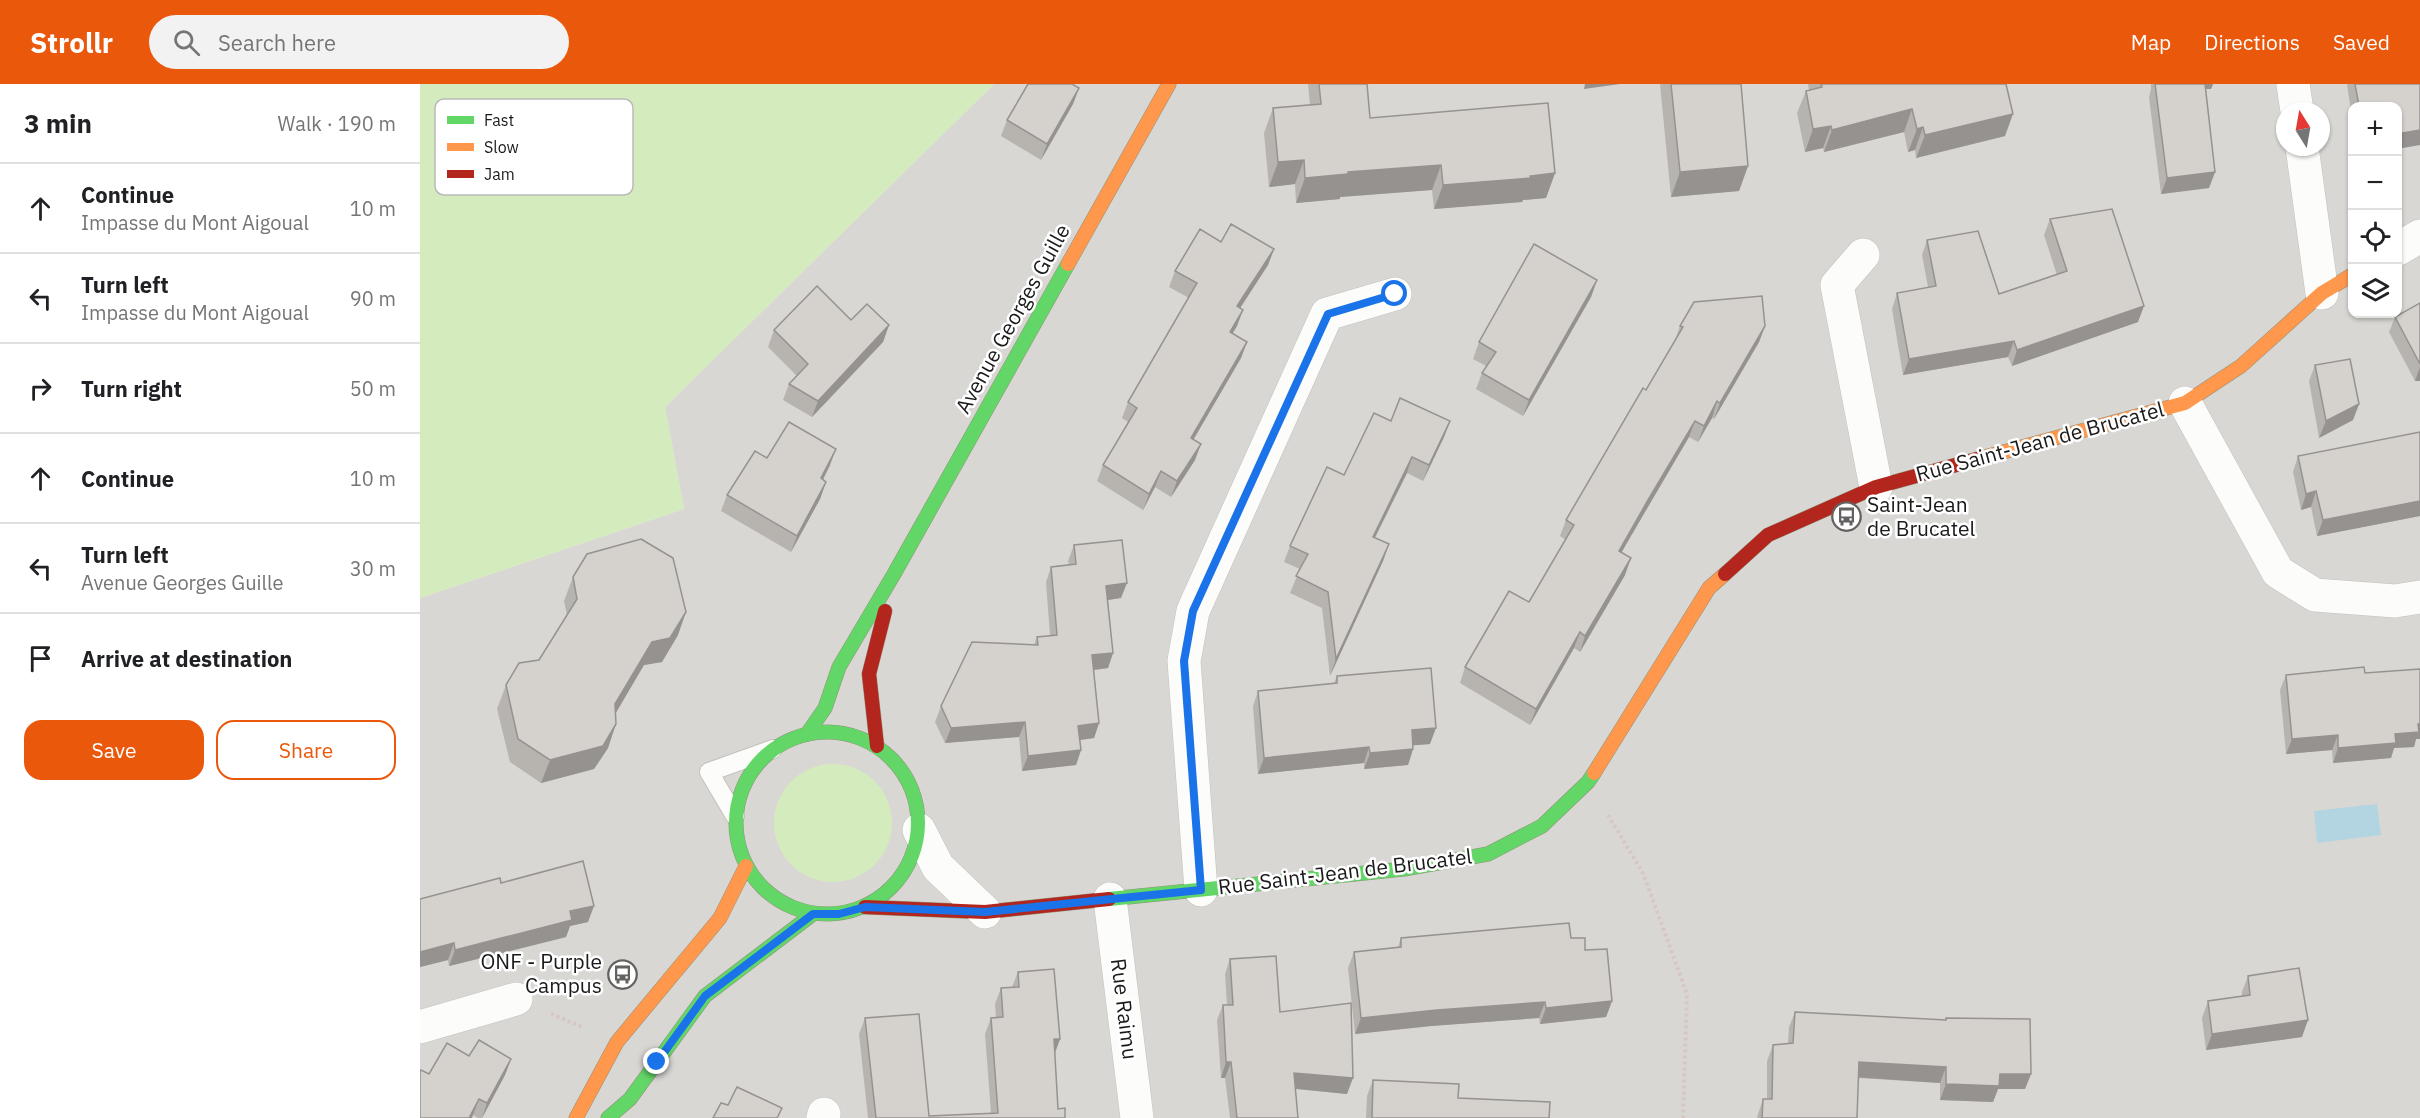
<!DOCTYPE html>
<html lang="en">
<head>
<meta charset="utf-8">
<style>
	:root { --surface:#fff; --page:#f2f2f2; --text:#202124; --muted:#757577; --line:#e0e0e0; --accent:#ea580c }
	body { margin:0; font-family:"IBM Plex Sans",sans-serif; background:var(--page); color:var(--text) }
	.controls { position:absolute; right:18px; top:18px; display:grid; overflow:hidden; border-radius:12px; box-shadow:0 2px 4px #0004 }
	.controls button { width:54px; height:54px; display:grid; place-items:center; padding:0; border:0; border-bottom:2px solid var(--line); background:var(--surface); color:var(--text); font:30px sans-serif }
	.compass { position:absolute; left:1856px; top:18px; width:54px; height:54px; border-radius:50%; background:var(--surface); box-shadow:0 2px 4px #0004; rotate:349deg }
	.stop { position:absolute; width:18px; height:18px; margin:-14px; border:4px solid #1a73e8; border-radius:50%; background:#fff }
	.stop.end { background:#1a73e8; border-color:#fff; box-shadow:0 2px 6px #0008 }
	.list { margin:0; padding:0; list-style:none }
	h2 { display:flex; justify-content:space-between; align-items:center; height:78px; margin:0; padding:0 24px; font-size:26px }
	h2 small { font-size:20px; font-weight:400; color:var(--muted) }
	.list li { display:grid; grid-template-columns:39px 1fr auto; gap:18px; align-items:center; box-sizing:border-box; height:90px; padding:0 24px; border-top:2px solid var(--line) }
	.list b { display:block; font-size:22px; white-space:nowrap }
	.list p { margin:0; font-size:20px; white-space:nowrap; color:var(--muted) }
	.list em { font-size:20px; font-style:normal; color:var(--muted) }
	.actions { display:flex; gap:12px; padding:18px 24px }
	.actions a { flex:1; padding:14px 0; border:2px solid var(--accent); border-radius:18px; text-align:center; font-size:21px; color:var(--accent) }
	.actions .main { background:var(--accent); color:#fff }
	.icon { flex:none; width:33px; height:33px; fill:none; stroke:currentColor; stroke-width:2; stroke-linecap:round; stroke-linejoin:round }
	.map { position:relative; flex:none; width:2000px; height:1034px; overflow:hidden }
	header { display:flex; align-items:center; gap:36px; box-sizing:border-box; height:84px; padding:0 30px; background:var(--accent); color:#fff }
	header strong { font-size:28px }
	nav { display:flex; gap:33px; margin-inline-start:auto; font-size:21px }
	.search { width:420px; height:54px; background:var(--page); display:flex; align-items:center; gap:15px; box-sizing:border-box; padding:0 21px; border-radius:33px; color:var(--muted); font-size:22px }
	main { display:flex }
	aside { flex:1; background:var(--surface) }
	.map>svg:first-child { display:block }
	.residential { fill:#d9d7d4; fill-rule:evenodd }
	.grass { fill:#d4ebbd }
	.water { fill:#b2d5e1 }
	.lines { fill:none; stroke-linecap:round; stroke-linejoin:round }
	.lane-casing { stroke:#c2c1be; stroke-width:20 }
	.street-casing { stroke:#c2c1be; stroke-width:34 }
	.fast-casing { stroke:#91937a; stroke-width:15 }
	.slow-casing { stroke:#91937a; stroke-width:15 }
	.jam-casing { stroke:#91937a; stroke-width:15 }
	.path { stroke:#d6c7c3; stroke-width:4; stroke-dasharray:3 3; stroke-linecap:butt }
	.lane { stroke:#fcfcfb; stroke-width:18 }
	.street { stroke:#fcfcfb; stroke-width:33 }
	.fast { stroke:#63d668; stroke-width:14 }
	.slow { stroke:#ff974d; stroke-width:14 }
	.jam { stroke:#b3261e; stroke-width:14 }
	.wall { fill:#b7b4b0 }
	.shaded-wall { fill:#959290 }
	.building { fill:#d5d1cd; stroke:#959290; stroke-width:1.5 }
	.route { stroke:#1a73e8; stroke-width:8 }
	.labels { text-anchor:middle; stroke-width:5; stroke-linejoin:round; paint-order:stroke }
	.street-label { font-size:21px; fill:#1a1a1a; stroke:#fff }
	.poi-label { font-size:21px; fill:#1a1a1a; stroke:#fff; text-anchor:start }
	.key { fill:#fff; stroke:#bababa; stroke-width:1.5 }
	.key-label { font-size:16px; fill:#1a1a1a }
</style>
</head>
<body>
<header>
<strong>Strollr</strong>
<div class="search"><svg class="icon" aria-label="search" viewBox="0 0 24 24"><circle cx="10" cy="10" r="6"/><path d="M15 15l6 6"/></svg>Search here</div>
<nav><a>Map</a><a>Directions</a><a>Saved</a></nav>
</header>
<main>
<aside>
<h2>3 min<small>Walk · 190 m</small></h2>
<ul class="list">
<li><svg class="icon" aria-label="ahead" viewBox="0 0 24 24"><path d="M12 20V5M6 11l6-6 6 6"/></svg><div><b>Continue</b><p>Impasse du Mont Aigoual</p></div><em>10 m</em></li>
<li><svg class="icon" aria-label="left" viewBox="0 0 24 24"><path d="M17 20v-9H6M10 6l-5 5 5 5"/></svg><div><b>Turn left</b><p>Impasse du Mont Aigoual</p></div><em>90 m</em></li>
<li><svg class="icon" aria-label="right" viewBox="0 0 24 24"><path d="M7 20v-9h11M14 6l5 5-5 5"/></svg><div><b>Turn right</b></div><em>50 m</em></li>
<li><svg class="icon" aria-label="ahead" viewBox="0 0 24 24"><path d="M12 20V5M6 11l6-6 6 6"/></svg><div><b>Continue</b></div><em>10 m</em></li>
<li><svg class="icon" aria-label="left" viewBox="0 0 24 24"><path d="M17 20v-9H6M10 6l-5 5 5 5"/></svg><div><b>Turn left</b><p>Avenue Georges Guille</p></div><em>30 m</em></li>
<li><svg class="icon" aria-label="arrive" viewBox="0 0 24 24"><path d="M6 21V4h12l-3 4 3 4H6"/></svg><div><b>Arrive at destination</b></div></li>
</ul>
<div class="actions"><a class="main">Save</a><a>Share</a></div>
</aside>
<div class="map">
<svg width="2000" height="1034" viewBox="0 0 2000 1034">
	<rect width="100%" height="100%" fill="#eae8e2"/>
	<!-- residential -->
	<path class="residential" d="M 574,0 L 2000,0 L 2000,1034 L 0,1034 L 0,514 L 264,425 L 245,323 ZM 1932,22 L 1978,22 L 1978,230 L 1932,230 ZM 1865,27 L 1901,27 L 1901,63 L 1865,63 Z"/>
	<!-- grass -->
	<g class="grass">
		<polygon points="0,0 574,0 245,323 264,425 0,514"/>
		<circle cx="413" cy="739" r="59"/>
	</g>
	<!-- water -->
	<polygon class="water" points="1957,720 1961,751 1897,759 1894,727"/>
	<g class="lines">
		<defs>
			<polyline id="lane" points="315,732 289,688 353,665"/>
			<g id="street">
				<polyline points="1873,0 1877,27"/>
				<polyline points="1882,63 1902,209"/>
				<polyline points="1978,165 2000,152"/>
				<polyline points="1443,171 1417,201 1456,403"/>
				<polyline points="1765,319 1858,488 1895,511 1975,517 2000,513"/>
				<polyline points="499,746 518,783 565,828"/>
				<polyline points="781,806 764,577 773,527 907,230 975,210"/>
				<polyline points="690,815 717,1034"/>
				<polyline points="0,943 96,915"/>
				<polyline points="403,1034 404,1030"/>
			</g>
			<g id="fast">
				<circle cx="407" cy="739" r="91"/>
				<polyline points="387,650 405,624 419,583 474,490 648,180"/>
				<polyline points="689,815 984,785 1068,770 1122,742 1168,698 1174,689"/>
				<polyline points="188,1034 210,1015 285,912 393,830"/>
			</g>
			<g id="slow">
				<polyline points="648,180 749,0"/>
				<polyline points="1561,374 1765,319 1821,282 1902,209 1932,191"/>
				<polyline points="1174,689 1289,504 1305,490"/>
				<polyline points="156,1034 197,958 300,834 326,782"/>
			</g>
			<g id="jam">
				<polyline points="1305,490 1348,451 1456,403 1561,374"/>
				<polyline points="457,662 449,590 465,527"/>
				<polyline points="445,823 565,828 689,815"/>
			</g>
		</defs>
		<!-- lane casing -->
		<use href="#lane" class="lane-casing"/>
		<!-- street casing -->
		<use href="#street" class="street-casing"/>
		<!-- fast casing -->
		<use href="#fast" class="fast-casing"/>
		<!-- slow casing -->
		<use href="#slow" class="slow-casing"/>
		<!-- jam casing -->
		<use href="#jam" class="jam-casing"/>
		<!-- path -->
		<g class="path">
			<polyline points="1188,731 1223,789 1267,910 1263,1034"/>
			<polyline points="131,930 163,943"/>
		</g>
		<!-- lane -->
		<use href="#lane" class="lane"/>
		<!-- street -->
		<use href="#street" class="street"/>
		<!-- fast -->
		<use href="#fast" class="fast"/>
		<!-- slow -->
		<use href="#slow" class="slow"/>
		<!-- jam -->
		<use href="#jam" class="jam"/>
	</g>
	<!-- wall -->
	<g class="wall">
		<polygon points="888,0 947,0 950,34 1135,89 1126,114 1103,116 1102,118 1014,125 1012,106 920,113 920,115 876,119 875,100 849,103 844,49 853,24 890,21"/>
		<polygon points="1240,0 1321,0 1328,82 1319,107 1251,113"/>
		<polygon points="1388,0 1586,0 1585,52 1496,74 1495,66 1488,68 1484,48 1404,68 1403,64 1385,68 1377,29 1386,7 1389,6"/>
		<polygon points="1731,0 1793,0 1791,5 1786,5 1795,88 1789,104 1741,110 1729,13 1731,5"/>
		<polygon points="1927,0 2000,0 1977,22 1932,22 1932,35"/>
		<polygon points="659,4 653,20 621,76 581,52 587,36"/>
		<polygon points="1630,135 1718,238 1592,282 1588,273 1483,291 1472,225 1477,209 1508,203 1502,171 1507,156 1579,210 1637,191 1624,151"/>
		<polygon points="801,158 854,165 848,181 820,224 817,242 812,250 827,258 821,274 773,356 775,376 751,413 735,403 723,426 677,397 683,381 708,338 702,334 708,318 769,214 749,203 755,187"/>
		<polygon points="1177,196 1171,213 1103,332 1056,305 1062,289 1066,282 1053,275 1059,258"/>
		<polygon points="2000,219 2000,297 1995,297 1969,248 1975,233"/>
		<polygon points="431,236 469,241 463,258 392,333 363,316 369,300 377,292 348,263 354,246"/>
		<polygon points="1260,242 1345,242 1339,258 1294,335 1292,334 1278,358 1269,353 1222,433 1201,469 1205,491 1160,568 1154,564 1110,641 1040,599 1045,583 1109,518 1146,456 1140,452 1146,436 1226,306 1255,256"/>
		<polygon points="1895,281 1939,320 1933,336 1899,354 1889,297"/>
		<polygon points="971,337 1030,337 1024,353 1003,397 987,389 955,454 969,460 963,477 910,592 902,524 870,509 880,485 864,478 870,462"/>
		<polygon points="2000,348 2000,432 1897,452 1891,423 1881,426 1873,388 1878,372"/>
		<polygon points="347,374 410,381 403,396 406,398 400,415 371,468 301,427 307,411"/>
		<polygon points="654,461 701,514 688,516 693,569 688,584 674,586 679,639 674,654 660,656 661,666 656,681 602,687 599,653 525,659 515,638 521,622 614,561 617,553 630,552 626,498 631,483 649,481 648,477"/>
		<polygon points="153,493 258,551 242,578 224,581 196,628 188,664 174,685 121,699 90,678 77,625 86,601 119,576 147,531 144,517"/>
		<polygon points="2000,585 2000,655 1996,655 1994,663 1974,664 1971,674 1913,679 1912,666 1866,670 1860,606 1866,591 1945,589"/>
		<polygon points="917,592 1010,660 993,661 993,665 988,681 944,685 944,679 838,690 833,622 838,607 914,599"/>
		<polygon points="81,799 168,838 150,842 146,853 29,882 28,876 0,883"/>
		<polygon points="981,854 1151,854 1165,866 1192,917 1186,933 1120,940 1119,934 1011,942 935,950 928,884 934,868 978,863"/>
		<polygon points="810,875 860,928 927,1010 875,1005 878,1034 810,1034 805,994 801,994 797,936 803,921 807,921 805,890"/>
		<polygon points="598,888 640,955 635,969 638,1025 645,1034 448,1034 439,950 445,934 509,1032 571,1029 565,950 571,934 576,933 575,920 581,904 592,903"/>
		<polygon points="1828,892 1882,953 1786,966 1782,934 1788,917 1822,912 1822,908"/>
		<polygon points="1375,928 1526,936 1526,934 1611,990 1605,1005 1578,1005 1573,1018 1520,1016 1520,999 1438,994 1437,1034 1337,1034 1338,1030 1343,1015 1347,1015 1347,977 1353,961 1368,960 1369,943"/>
		<polygon points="91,975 85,991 62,1034 58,1034 53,1031 9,990"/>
		<polygon points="953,996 1038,1014 1129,1034 946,1034 947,1012"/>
	</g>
	<!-- shaded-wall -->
	<g class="shaded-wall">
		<polygon points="1165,0 1200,0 1164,5"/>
		<polygon points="1780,0 1793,0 1791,5 1778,5"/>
		<polygon points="659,4 653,20 621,76 627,60"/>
		<polygon points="1492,25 1484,48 1404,68 1412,46"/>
		<polygon points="1593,30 1585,52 1496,74 1505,51"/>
		<polygon points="1411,42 1403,64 1385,68 1393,45"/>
		<polygon points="1503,43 1495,66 1488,68 1497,45"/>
		<polygon points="2000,46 2000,61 1977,65 1977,50"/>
		<polygon points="884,76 875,100 849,103 858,78"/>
		<polygon points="1021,81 1012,106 920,113 920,115 876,119 885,94 928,88"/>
		<polygon points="1328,82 1319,107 1251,113 1260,88"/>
		<polygon points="1795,88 1789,104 1741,110 1747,94"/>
		<polygon points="1135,89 1126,114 1103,116 1102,118 1014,125 1023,101"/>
		<polygon points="854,165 848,181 811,238 817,222"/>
		<polygon points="1177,196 1171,213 1103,332 1109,316"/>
		<polygon points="1724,222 1718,238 1592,282 1597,266"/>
		<polygon points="823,226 817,242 804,264 810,248"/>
		<polygon points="469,241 463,258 392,333 398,317"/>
		<polygon points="1345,242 1339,258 1294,335 1300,319"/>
		<polygon points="1594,257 1588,273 1483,291 1489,275"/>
		<polygon points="827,258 821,274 765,370 771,354"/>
		<polygon points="2000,283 2000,297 1995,297"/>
		<polygon points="1297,317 1292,334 1278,358 1284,342"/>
		<polygon points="1939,320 1933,336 1899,354 1906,337"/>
		<polygon points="1030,337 1024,353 1003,397 1009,381"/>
		<polygon points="1275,337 1269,353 1222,433 1193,483 1199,467 1228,416"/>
		<polygon points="781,360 775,376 751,413 757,397"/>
		<polygon points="416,365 410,381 395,411 401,394"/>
		<polygon points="992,373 987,389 947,469 953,453"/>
		<polygon points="741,387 735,403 723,426 729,410"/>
		<polygon points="406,398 400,415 371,468 377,452"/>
		<polygon points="1896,407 1891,423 1881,426 1886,410"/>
		<polygon points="2000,417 2000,432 1897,452 1903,436"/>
		<polygon points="969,460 963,477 910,592 916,575"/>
		<polygon points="1211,474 1205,491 1160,568 1165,552"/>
		<polygon points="707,499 701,514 681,517 686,502"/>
		<polygon points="266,528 258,551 242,578 224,581 187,644 195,620 232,558"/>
		<polygon points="1160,548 1154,564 1110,641 1116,625"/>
		<polygon points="693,569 688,584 666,587 672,571"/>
		<polygon points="605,638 599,653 525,659 531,644"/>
		<polygon points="679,639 674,654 652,657 658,642"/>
		<polygon points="196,640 188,664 174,685 121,699 130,676"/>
		<polygon points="2000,640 2000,655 1996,655 1994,663 1974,664 1971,674 1913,679 1918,664"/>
		<polygon points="1016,644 1010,660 986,662 992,646"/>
		<polygon points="1918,651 1912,666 1866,670 1872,655"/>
		<polygon points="949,663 944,679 838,690 844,674"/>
		<polygon points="993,665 988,681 944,685 950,669"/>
		<polygon points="661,666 656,681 602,687 608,672"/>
		<polygon points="174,822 168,838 150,842 146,853 29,882 35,866 150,827"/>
		<polygon points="34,859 28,876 0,883 0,868"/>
		<polygon points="1192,917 1186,933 1120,940 1126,924"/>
		<polygon points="1125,918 1119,934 1011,942 935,950 941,934 1017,926"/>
		<polygon points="1888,936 1882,953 1786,966 1792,950"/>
		<polygon points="634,955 640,955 634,971"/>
		<polygon points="91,975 85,991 62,1034 67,1019"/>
		<polygon points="806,978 811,978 805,994 801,994"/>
		<polygon points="1439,978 1526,983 1520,999 1433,993"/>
		<polygon points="874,989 933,994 927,1010 868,1004"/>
		<polygon points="1580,990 1611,990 1605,1005 1578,1005 1573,1018 1520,1016 1526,1000"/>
		<polygon points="59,1015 53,1031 52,1034 49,1034"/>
	</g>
	<!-- building -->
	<g class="building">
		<polygon points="608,0 652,0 659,4 627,60 587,36"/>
		<polygon points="899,0 947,0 950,34 1128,19 1135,89 1110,92 1111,94 1023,101 1021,81 928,88 928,90 885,94 884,76 858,78 853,24 901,20"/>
		<polygon points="1251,0 1321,0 1328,82 1260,88"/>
		<polygon points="1401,0 1586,0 1593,30 1505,51 1503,43 1497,45 1492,25 1412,46 1411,42 1393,45 1386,7 1402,3"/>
		<polygon points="1735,0 1785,0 1795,88 1747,94"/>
		<polygon points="1935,0 2000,0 2000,46 1977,50 1977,22 1939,22"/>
		<polygon points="1692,125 1724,222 1597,266 1594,257 1489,275 1477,209 1516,202 1507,156 1558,147 1579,210 1647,187 1630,135"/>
		<polygon points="811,140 854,165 817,222 823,226 810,248 827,258 771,354 781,360 757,397 741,387 729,410 683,381 717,324 708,318 777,199 755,187 780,145 801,158"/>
		<polygon points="1114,160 1177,196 1109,316 1062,289 1076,268 1059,258"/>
		<polygon points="397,202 431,236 447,220 469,241 398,317 369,300 388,280 354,246"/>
		<polygon points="1342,212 1345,242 1300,319 1297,317 1284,342 1275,337 1228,416 1199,467 1211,474 1165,552 1160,548 1116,625 1045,583 1089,507 1109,518 1154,441 1146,436 1223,304 1226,306 1263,243 1260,242 1274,218"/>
		<polygon points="2000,219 2000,280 1975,233"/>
		<polygon points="1930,275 1939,320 1906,337 1895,281"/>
		<polygon points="980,314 1030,337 1009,381 992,373 953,453 969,460 916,575 908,508 876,492 888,470 870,462 907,383 924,391 954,329 971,337"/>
		<polygon points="369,338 416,365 401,394 406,398 377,452 307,411 335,367 347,374"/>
		<polygon points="2000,348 2000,417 1903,436 1896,407 1886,410 1878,372"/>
		<polygon points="221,455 253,474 266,528 250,554 232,558 195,620 196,640 183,662 130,676 98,655 86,601 99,579 119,576 157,515 153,493 167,470"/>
		<polygon points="702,456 707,499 686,502 693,569 672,571 679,639 658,642 661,666 608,672 605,638 531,644 521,622 552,558 618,561 617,553 637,551 631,483 656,480 654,461"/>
		<polygon points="1944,583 1945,589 2000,585 2000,640 1998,640 1999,648 1975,650 1976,659 1918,664 1918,651 1872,655 1866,591"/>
		<polygon points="1011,584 1016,644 992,646 993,665 950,669 949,663 844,674 838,607 917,599 917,592"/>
		<polygon points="163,777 174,822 150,827 152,836 35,866 34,859 0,868 0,815 80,794 81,799"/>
		<polygon points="1149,839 1151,854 1165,854 1165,866 1187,865 1192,917 1126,924 1125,918 1017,926 941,934 934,868 981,863 981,854"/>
		<polygon points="856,872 860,928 931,919 933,994 874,989 878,1034 817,1034 811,978 806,978 803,921 813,921 810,875"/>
		<polygon points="1879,884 1888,936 1792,950 1788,917 1830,911 1828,892"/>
		<polygon points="634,885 640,955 634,955 638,1025 645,1024 645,1034 456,1034 445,934 499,930 509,1032 578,1029 571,934 583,933 581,904 599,903 598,888"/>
		<polygon points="1375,928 1526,936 1526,934 1610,935 1611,990 1580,990 1579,1002 1526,1000 1526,983 1439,978 1437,1034 1342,1034 1343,1015 1352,1015 1353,961 1373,959"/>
		<polygon points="59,956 91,975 67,1019 59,1015 49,1034 0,1034 0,988 1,986 9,990 27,959 49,972"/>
		<polygon points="953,996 1039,1000 1038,1014 1130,1018 1129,1034 952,1034"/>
		<polygon points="317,1003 362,1024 357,1034 293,1034 301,1019 308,1021"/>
	</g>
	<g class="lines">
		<!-- route -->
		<polyline class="route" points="237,978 285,912 393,830 419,830 445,823 565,828 781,806 764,577 773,527 908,230 975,210"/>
	</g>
	<!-- icons -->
	<defs>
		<symbol id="bus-ring" viewBox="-11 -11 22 22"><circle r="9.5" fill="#fff" stroke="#636260" stroke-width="1.5"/><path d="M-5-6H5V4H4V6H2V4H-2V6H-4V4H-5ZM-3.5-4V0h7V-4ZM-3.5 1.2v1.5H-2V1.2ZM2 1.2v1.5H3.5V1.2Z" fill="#636260"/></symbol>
	</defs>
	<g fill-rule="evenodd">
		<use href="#bus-ring" x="1410" y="416" width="33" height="33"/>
		<use href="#bus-ring" x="186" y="874" width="33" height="33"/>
	</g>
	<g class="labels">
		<!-- street labels -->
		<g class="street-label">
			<text transform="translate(593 235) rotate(-61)" y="7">Avenue Georges Guille</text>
			<text transform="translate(1620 358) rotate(-15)" y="7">Rue Saint-Jean de Brucatel</text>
			<text transform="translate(925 788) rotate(-7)" y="7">Rue Saint-Jean de Brucatel</text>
			<text transform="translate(704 925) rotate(83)" y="7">Rue Raimu</text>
		</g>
		<!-- poi labels -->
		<g class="poi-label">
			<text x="1447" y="428">Saint-Jean<tspan x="1447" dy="24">de Brucatel</tspan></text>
			<text x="182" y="885" text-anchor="end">ONF - Purple<tspan x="182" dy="24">Campus</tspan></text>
		</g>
	</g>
	<!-- legend -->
	<rect x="15" y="15" width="198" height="96" rx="9" class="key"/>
	<rect x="27" y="32" width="27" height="8" fill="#63d668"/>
	<rect x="27" y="59" width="27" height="8" fill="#ff974d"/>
	<rect x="27" y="86" width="27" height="8" fill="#b3261e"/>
	<g class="key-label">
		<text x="64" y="42">Fast</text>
		<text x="64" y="69">Slow</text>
		<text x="64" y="96">Jam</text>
	</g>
</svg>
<div class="controls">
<button>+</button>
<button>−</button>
<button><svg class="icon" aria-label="locate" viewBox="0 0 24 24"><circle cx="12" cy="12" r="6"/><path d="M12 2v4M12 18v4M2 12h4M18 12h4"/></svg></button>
<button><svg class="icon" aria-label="layers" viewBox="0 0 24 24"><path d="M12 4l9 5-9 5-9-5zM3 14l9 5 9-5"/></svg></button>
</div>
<svg class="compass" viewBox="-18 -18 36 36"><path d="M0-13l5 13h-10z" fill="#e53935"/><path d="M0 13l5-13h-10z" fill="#757577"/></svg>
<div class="stop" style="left:975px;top:210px"></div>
<div class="stop end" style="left:237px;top:978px"></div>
</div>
</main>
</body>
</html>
